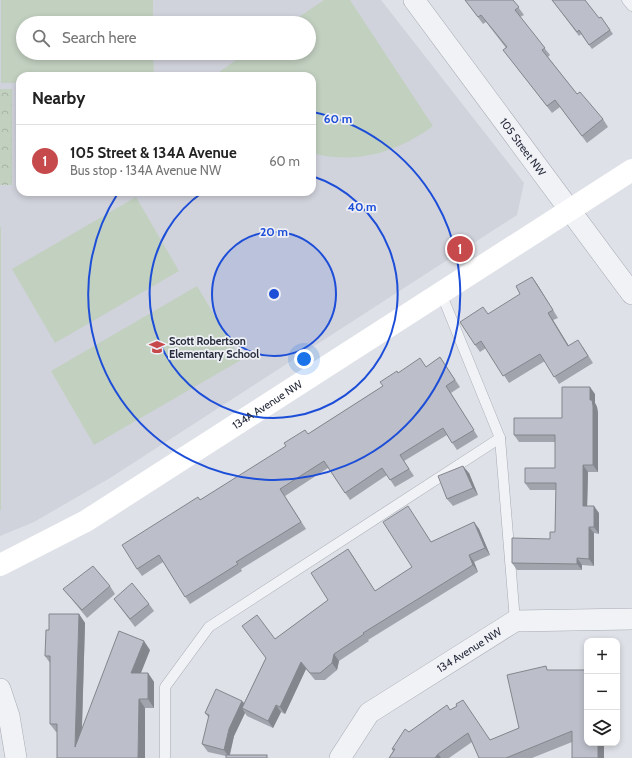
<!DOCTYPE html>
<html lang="en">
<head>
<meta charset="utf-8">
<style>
	:root { --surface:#fff; --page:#f2f2f2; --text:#222; --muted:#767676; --line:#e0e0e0; --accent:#c6494c }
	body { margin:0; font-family:Cabin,sans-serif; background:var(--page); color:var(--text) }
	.controls { position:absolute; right:12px; bottom:12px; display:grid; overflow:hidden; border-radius:8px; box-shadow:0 2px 6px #0003 }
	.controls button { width:36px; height:36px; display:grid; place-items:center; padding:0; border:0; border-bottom:1px solid var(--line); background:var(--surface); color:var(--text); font:20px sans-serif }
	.you { position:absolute; left:304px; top:359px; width:14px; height:14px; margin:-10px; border:3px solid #fff; border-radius:50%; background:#1a73e8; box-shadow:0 0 0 6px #1a73e833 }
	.badge { display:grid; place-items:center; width:26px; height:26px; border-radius:50%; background:var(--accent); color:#fff; font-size:13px; font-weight:700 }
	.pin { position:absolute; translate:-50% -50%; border:2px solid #fff; box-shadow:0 1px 4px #0006 }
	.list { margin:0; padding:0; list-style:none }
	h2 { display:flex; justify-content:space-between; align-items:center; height:52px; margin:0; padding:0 16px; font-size:17px }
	h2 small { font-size:13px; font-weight:400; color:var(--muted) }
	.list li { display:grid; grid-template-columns:26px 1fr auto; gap:12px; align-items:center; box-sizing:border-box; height:72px; padding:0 16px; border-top:1px solid var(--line) }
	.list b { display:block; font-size:15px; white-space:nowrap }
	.list p { margin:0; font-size:13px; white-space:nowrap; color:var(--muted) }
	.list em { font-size:13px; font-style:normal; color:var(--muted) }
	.icon { flex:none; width:22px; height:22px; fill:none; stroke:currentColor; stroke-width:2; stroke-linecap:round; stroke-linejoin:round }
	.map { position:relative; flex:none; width:632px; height:758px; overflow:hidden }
	.search { position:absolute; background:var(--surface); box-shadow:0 2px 6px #0003; left:16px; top:16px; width:300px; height:44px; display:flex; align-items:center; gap:10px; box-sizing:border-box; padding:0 14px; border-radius:22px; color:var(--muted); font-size:15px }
	.panel { position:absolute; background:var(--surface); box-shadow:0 2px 6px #0003; left:16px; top:72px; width:300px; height:124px; border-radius:12px }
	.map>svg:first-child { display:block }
	.built { fill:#d1d3dc; fill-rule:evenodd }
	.forest { fill:url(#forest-crowns) }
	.garden { fill:#c2d0c0 }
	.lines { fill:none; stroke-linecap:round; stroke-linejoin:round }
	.lane-casing { stroke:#a7abb4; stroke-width:11 }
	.street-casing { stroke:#a7abb4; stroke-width:22 }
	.lane { stroke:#f1f2f6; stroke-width:10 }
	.street { stroke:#f1f2f6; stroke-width:21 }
	.secondary { stroke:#fff; stroke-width:22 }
	.wall { fill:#a2a4ad }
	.shaded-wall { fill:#84868d }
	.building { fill:#bcbfc9; stroke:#84868d }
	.ring { fill:none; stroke:#1d4ed8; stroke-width:2 }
	.labels { text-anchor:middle; stroke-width:3.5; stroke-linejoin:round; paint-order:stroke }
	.street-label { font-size:11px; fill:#282d3d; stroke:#eef0f5 }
	.poi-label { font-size:11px; font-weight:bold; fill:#282d3d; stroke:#eef0f5; text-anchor:start }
	.centre { fill:#1d4ed8; stroke:#eef0f5; stroke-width:2 }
	.ring-label { font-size:12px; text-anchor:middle; font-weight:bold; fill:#1d4ed8; stroke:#eef0f5; stroke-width:3.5; stroke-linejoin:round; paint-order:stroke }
</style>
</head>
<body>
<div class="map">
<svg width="632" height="758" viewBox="0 0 632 758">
	<defs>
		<pattern id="forest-crowns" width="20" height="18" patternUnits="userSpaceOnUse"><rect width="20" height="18" fill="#c2d0c0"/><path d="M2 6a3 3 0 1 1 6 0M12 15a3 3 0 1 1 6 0" fill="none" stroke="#a7b3a6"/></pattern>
	</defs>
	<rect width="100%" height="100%" fill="#dee1e7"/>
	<!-- built -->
	<path class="built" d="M 0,0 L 381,0 L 524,183 L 517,215 L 110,478 L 34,522 L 0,536 ZM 23,23 L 309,23 L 309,53 L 23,53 ZM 20,76 L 312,76 L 312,192 L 20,192 Z"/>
	<!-- forest -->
	<rect class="forest" x="0" y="89" width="12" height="96"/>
	<!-- garden -->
	<g class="garden">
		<polygon points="1,0 153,0 153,23 23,23 23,53 153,53 154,76 20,76 20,83 1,83"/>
		<path d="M 324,0 L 350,0 L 433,126 C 398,152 356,165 312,153 L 312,76 L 221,76 L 219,72 L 246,53 L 309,53 L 309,23 L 290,23 Z"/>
		<polygon points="136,197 179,271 55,343 12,269"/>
		<rect x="0" y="227" width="1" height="283"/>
		<polygon points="197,286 241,360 94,445 51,371"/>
	</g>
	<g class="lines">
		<defs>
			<g id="lane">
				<polyline points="627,0 632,6"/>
				<polyline points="441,293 500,438 515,621"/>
				<polyline points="165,758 165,687 209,627 500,438"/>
			</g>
			<g id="street">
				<path id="s1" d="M 414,0 L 632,294"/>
				<polyline points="0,689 9,716 16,758"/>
				<path id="s2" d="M 340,758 L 369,713 L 515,621 L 632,619"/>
			</g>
		</defs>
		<!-- lane casing -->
		<use href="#lane" class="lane-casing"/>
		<!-- street casing -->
		<use href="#street" class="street-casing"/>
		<!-- lane -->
		<use href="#lane" class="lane"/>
		<!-- street -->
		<use href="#street" class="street"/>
		<!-- secondary -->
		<path class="secondary" id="s3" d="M 0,565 L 86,521 L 632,170"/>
	</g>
	<!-- wall -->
	<g class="wall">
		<polygon points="465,0 513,0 524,15 520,17 550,55 548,57 577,94 603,119 608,127 587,143 560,107 552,113 509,57 503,50 506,48 486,22 483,24"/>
		<polygon points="552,0 599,18 601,17 613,34 592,49 581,34 579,36"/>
		<polygon points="532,277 537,284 558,318 553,320 569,346 583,347 593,363 559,384 545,361 509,383 486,348 480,352 475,345 520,294"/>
		<polygon points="440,357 460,387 451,393 478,437 457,450 447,435 404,461 414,476 395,487 387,475 350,500 328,468 285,496 306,529 241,569 242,571 190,604 163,562 142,576 137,569 200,500 308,434 383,386 398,373 426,367"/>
		<polygon points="595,394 595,403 597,407 598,413 598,472 588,472 587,506 599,513 599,534 594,533 594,566 582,565 582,570 517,570 512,563 550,539 555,532 556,490 530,490 525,483 555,468 555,442 519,442 514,435 562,418"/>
		<polygon points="469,473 478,495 453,506 447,499"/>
		<polygon points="413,514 431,542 474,522 479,529 490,555 474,562 478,572 368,640 369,641 339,661 337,670 325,680 315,680 306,669 285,714 281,712 273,728 247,716 245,713 234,736 230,755 226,756 208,752 202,744 209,718 205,713 242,701 244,703 275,639 328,600 348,549 375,591 412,567"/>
		<polygon points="110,586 115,594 87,618 69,596 63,589"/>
		<polygon points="114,599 149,604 154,611 135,627"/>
		<polygon points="79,614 85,623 82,729 150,650 141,673 148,673 154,682 154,708 145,708 145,758 56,732 50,724 50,663 45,656 49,630"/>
		<polygon points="549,670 587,670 572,742 532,758 479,758 472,742 449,758 389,758 393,751 392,749 409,732 450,710 457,706 490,740 519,728"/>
	</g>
	<!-- shaded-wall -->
	<g class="shaded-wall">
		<polygon points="532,277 537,284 558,318 553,310"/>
		<polygon points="548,313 553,320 573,353 568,346"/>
		<polygon points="590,387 595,394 595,403 597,407 598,413 598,472 593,465 590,400"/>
		<polygon points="583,465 588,472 587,513 583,506"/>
		<polygon points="463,466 469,473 478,495 473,488"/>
		<polygon points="594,506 599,513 599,534 594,527"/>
		<polygon points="474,522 479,529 490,555 485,548"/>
		<polygon points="589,527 594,533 594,566 589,559"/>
		<polygon points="348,549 353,556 380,599 375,591"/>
		<polygon points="469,555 474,562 478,572 473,565"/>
		<polygon points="577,558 582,565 582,570 577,564"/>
		<polygon points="79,614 85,623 81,756 75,747"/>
		<polygon points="144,641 150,650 137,682 131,673"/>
		<polygon points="334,654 339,661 337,670 332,663"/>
		<polygon points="301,662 306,669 285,714 280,707"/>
		<polygon points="148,673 154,682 154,708 148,699"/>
		<polygon points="139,699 145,708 145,758 138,758"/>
		<polygon points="242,701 248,708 242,708 245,713 234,736 229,757 224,750 229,729"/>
		<polygon points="276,705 281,712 273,728 268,721"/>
		<rect x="598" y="743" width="6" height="15"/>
		<polygon points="438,754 441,758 435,758"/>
	</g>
	<!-- building -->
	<g class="building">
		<polygon points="465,0 513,0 519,7 515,10 545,48 542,50 577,94 580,92 603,119 582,136 555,100 547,106 503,50 507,47 481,15 478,17"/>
		<polygon points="552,0 585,0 599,18 601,17 610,30 589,45 579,30 577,32"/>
		<polygon points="532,277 553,310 548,313 568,346 578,340 588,356 554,377 540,354 503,376 481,341 475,345 460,322 483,307 488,314 520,294 516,286"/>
		<polygon points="440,357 455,380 446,386 474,430 452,443 443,428 400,455 409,469 390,480 382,468 345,493 324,461 280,489 301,522 236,562 238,564 185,597 159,555 137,569 122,545 198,497 200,500 286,446 284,443 305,430 308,434 383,386 380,382 397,371 398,373 420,358 426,367"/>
		<polygon points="562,387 590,387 590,400 592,400 593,406 593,465 583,465 583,506 594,506 594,527 589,527 589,559 577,558 577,564 512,563 512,538 550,539 550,532 555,532 556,483 525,483 525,468 555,468 555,435 514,435 514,418 562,418"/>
		<polygon points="463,466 473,488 447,499 438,476"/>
		<polygon points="408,506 431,542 474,522 485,548 469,555 473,565 363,633 364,634 334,654 332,663 320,673 310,673 301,662 280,707 276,705 268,721 242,708 266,658 242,626 257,615 275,639 328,600 311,573 348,549 375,591 412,567 383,522"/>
		<polygon points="93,566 110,586 82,610 63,589"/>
		<polygon points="132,583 149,604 130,619 114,599"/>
		<polygon points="49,614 79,614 75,747 119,631 144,641 131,673 148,673 148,699 139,699 138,758 57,758 57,724 50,724 50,656 45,656 46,630 49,630"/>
		<polygon points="546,666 547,670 587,670 587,743 598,743 598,758 572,758 572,731 506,758 479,758 468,733 438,754 435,758 389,758 395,749 392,749 405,729 409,732 447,705 450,710 457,706 456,704 463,700 490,740 519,728 507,675"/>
		<polygon points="216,689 242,701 229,729 224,750 202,744 209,715 205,713"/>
		<rect x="226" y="755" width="41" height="3"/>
	</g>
	<!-- distance rings -->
	<circle cx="274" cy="294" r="62" fill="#1d4ed8" fill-opacity=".12"/>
	<g class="ring">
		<circle cx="274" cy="294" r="62"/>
		<path d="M312 176A124 124 0 1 1 203 192"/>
		<path d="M313 112A186 186 0 1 1 118 193"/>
	</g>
	<!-- icons -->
	<defs>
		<symbol id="school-bare" viewBox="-9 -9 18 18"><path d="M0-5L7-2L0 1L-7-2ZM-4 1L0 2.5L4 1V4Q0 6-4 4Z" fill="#c6494c" stroke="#eef0f5" stroke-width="2.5" paint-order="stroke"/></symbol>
	</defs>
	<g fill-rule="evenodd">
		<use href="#school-bare" x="146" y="336" width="22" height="22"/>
	</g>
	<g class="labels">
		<!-- street labels -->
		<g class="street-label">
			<text dy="4" stroke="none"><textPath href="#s1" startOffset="183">105 Street NW</textPath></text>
			<text dy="4" stroke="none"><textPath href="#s3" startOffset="312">134A Avenue NW</textPath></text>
			<text dy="4" stroke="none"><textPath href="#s2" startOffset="172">134 Avenue NW</textPath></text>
		</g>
		<!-- poi labels -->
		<g class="poi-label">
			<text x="169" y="345">Scott Robertson<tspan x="169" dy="13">Elementary School</tspan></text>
		</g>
	</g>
	<circle cx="274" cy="294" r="6" class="centre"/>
	<g class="ring-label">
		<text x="338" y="123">60 m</text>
		<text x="362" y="211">40 m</text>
		<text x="274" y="236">20 m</text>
	</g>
</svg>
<div class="controls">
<button>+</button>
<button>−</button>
<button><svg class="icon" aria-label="layers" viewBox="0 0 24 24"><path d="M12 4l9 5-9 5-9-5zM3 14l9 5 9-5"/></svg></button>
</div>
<div class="you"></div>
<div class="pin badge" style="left:460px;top:249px">1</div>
<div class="search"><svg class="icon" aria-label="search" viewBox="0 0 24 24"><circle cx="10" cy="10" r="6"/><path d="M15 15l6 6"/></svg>Search here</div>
<section class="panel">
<h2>Nearby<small></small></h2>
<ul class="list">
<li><span class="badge">1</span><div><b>105 Street &amp; 134A Avenue</b><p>Bus stop · 134A Avenue NW</p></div><em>60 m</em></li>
</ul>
</section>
</div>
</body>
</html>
